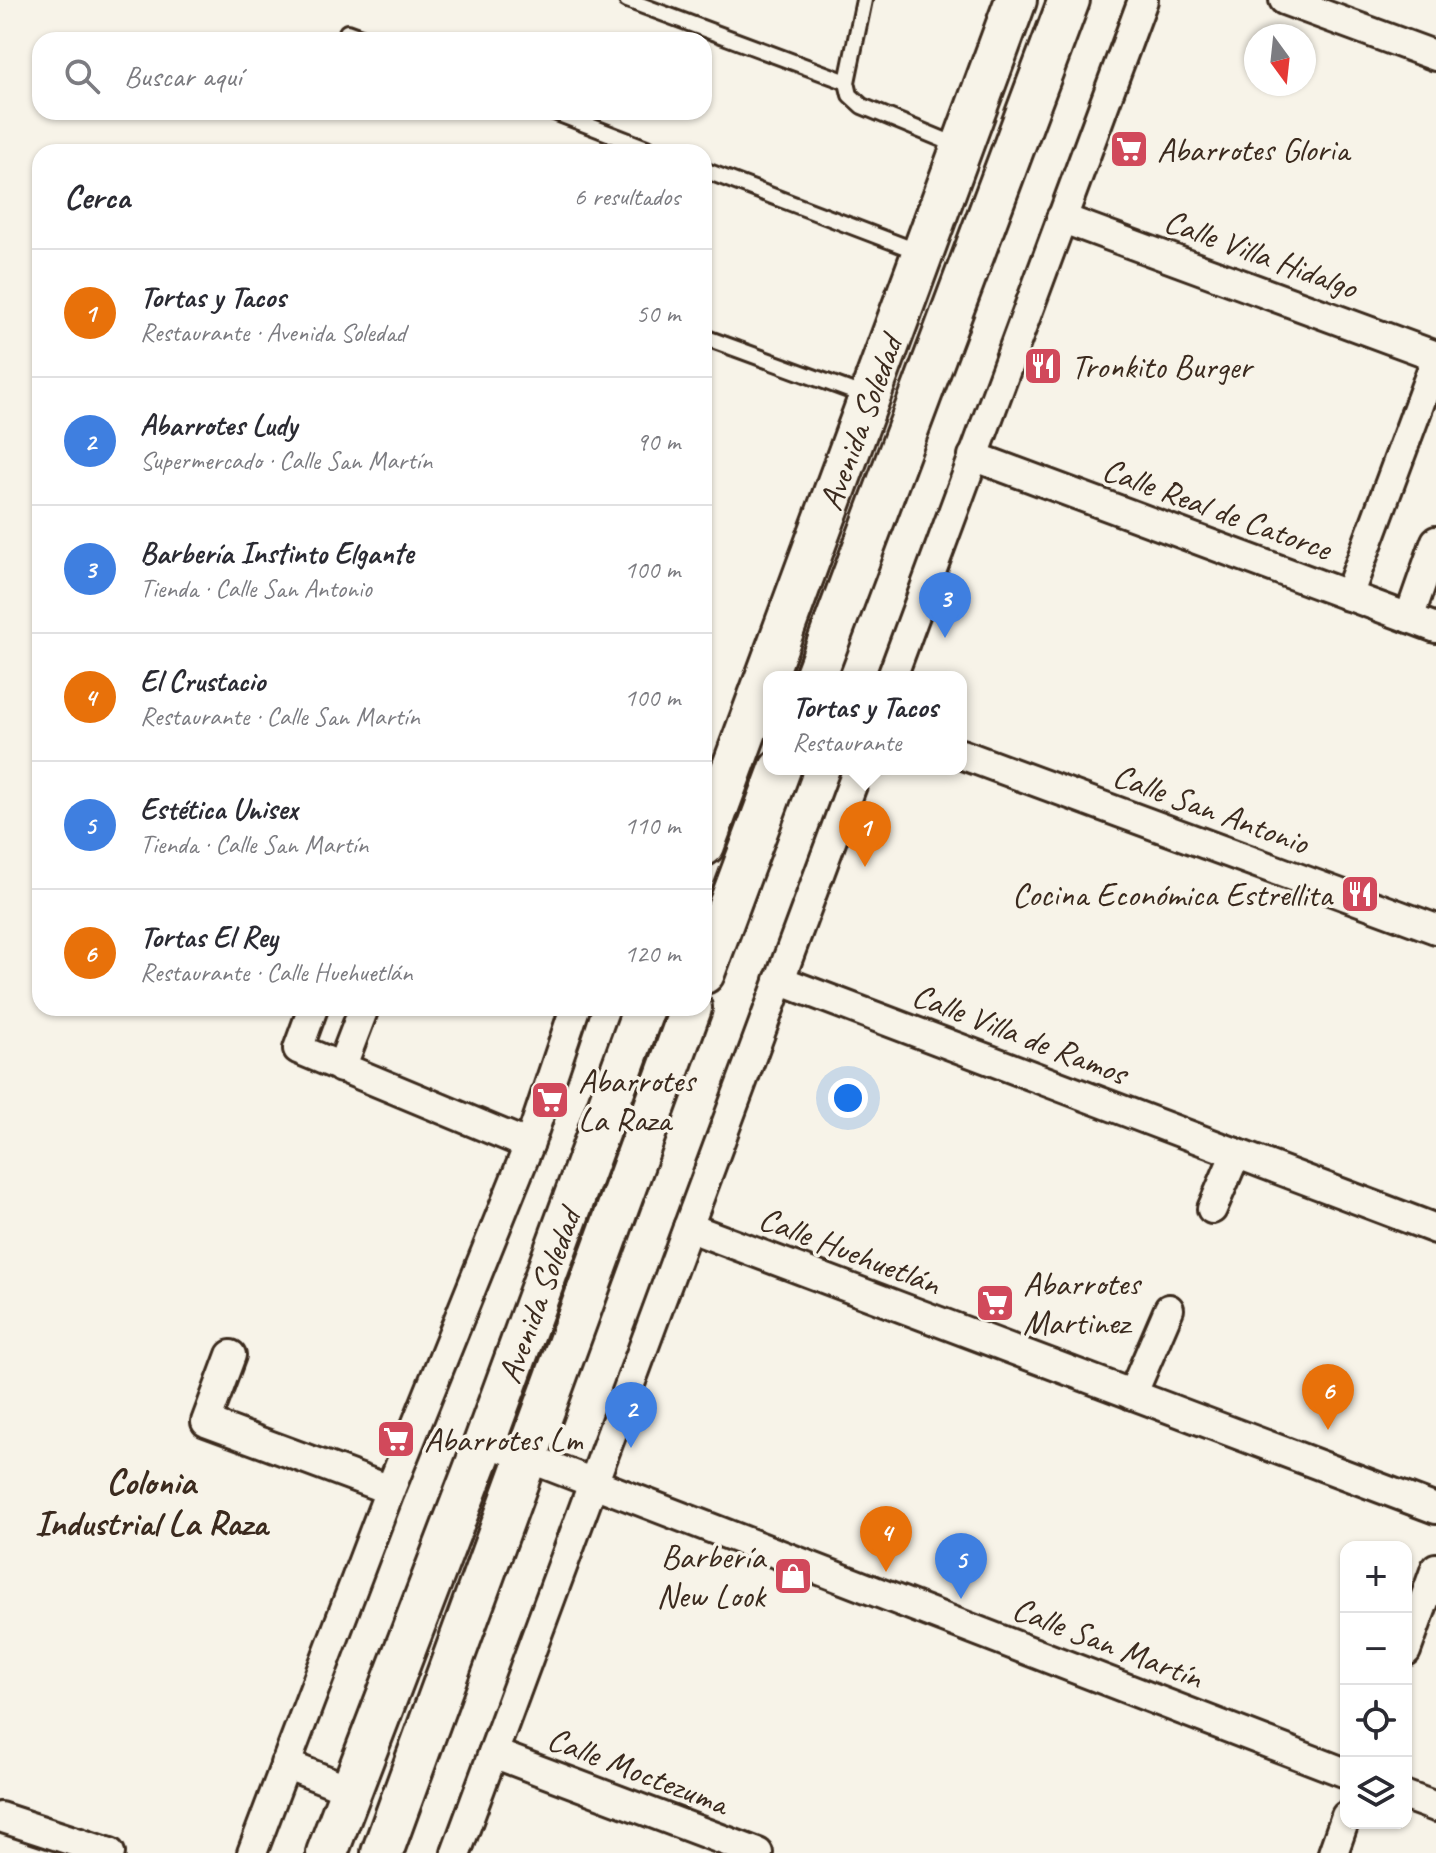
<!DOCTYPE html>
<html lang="es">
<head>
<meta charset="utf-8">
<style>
	:root { --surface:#fff; --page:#f7f7f7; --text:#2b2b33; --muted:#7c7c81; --line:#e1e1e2; --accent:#db2777 }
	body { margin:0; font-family:Caveat,sans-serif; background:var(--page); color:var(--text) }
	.controls { position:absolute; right:24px; bottom:24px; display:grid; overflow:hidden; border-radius:16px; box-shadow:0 2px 6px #0004 }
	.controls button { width:72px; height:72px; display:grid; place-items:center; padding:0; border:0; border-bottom:2px solid var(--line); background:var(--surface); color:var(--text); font:40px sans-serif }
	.compass { position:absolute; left:1244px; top:24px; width:72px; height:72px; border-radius:50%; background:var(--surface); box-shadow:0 2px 6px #0004; rotate:165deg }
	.you { position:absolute; left:848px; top:1098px; width:28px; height:28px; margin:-20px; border:6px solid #fff; border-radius:50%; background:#1a73e8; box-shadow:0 0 0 12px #1a73e833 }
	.badge { display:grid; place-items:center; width:52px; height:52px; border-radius:50%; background:var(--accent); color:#fff; font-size:26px; font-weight:700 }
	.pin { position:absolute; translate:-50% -66px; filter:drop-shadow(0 2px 4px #0008) }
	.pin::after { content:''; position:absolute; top:42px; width:28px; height:24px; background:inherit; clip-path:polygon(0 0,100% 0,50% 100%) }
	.popup { position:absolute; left:763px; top:671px; width:204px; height:104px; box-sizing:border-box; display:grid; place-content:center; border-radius:16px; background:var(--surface); filter:drop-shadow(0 2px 6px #0005); font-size:26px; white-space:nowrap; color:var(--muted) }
	.popup b { font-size:30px; color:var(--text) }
	.popup::after { content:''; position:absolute; left:50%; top:100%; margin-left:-16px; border:16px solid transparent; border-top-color:var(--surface) }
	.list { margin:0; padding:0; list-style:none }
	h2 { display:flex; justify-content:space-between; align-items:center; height:104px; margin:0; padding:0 32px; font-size:34px }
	h2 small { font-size:26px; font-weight:400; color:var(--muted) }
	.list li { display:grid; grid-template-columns:52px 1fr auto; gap:24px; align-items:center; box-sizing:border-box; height:128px; padding:0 32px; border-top:2px solid var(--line) }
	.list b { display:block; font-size:30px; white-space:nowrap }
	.list p { margin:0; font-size:26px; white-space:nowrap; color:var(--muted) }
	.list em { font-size:26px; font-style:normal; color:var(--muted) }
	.icon { flex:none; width:44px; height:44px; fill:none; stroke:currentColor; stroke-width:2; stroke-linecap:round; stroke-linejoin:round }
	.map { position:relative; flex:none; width:1436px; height:1853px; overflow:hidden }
	.search { position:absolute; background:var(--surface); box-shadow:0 2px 6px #0004; left:32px; top:32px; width:680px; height:88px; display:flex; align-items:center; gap:20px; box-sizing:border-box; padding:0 28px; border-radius:24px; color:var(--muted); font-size:30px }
	.panel { position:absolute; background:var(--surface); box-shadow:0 2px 6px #0004; left:32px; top:144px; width:680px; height:872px; border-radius:24px }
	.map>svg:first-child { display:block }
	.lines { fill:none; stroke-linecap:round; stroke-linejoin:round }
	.lane-casing { stroke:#3b2a1e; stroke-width:20 }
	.street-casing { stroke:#3b2a1e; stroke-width:34 }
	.secondary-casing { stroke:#3b2a1e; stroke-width:46 }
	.lane { stroke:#f7f3e8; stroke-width:14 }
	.street { stroke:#f7f3e8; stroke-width:28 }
	.secondary { stroke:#f7f3e8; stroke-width:40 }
	.labels { text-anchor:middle; stroke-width:7; stroke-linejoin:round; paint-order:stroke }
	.poi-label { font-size:34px; fill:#3b2a1e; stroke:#f7f3e8; text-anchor:start }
	.street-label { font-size:34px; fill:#3b2a1e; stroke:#f7f3e8 }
	.neighbourhood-label { font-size:36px; font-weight:bold; fill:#3b2a1e; stroke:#f7f3e8 }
</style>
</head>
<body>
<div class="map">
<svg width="1436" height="1853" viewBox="0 0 1436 1853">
	<rect width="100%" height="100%" fill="#f7f3e8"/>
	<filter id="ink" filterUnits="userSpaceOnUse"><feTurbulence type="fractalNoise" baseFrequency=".0125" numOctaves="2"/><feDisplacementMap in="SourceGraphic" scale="16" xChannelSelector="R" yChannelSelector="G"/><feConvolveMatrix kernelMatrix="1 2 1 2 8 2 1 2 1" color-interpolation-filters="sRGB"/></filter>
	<g filter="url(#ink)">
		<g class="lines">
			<defs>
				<g id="lane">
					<polyline points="627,0 847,82"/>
					<polyline points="864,0 847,82 850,95 862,106 961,147"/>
					<polyline points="347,32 369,40"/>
					<polyline points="554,112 657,152"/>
					<polyline points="704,170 922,253"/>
					<polyline points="704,337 868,397"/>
				</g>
				<g id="street">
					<polyline points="1284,0 1436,56"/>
					<polyline points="1061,218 1436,356"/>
					<polyline points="973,456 1436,628"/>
					<polyline points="1348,596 1436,359"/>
					<polyline points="1409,618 1436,541"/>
					<polyline points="892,677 1143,0"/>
					<polyline points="961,754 1436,929"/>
					<polyline points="779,980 1436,1229"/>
					<polyline points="313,1008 298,1049 529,1145"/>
					<polyline points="341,1068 364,1008"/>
					<polyline points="1212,1209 1236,1153"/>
					<polyline points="688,1227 1436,1509"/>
					<polyline points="231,1355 206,1422 390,1490"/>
					<polyline points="1132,1395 1169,1309"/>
					<polyline points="485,1441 1346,1773"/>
					<polyline points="1406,1651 1436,1568"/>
					<polyline points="493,1753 758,1853"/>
					<polyline points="285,1764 351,1790"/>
					<polyline points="1406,1796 1436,1807"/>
					<polyline points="0,1817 110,1853"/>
					<polyline points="252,1853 390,1490 529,1145 575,1008"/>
					<polyline points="456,1853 858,769"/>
					<polyline points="1333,1853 1346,1816"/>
				</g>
				<g id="secondary">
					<polyline points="815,677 1069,0"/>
					<path id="s1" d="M 704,845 L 1016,0"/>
					<polyline points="704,973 780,769"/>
					<path id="s2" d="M 327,1853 L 485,1441 L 644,1008"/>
					<polyline points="382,1853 691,1008"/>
				</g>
			</defs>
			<!-- lane casing -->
			<use href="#lane" class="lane-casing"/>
			<!-- street casing -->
			<use href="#street" class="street-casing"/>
			<!-- secondary casing -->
			<use href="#secondary" class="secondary-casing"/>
			<!-- lane -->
			<use href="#lane" class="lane"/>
			<!-- street -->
			<use href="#street" class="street"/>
			<!-- secondary -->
			<use href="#secondary" class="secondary"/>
		</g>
	</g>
	<!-- icons -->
	<defs>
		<symbol id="supermarket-square" viewBox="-11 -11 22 22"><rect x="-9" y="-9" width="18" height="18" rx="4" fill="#d1495b" stroke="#f7f3e8"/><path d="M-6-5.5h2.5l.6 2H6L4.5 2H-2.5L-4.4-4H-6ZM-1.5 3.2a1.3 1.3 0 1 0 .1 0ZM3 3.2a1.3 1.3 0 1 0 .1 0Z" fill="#fff"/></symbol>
		<symbol id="restaurant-square" viewBox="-11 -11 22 22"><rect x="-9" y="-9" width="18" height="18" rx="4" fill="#d1495b" stroke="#f7f3e8"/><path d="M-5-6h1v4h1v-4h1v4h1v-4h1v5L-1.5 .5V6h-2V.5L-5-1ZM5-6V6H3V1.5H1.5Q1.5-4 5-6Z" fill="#fff"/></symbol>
		<symbol id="shop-square" viewBox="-11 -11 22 22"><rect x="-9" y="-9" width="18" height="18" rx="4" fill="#d1495b" stroke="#f7f3e8"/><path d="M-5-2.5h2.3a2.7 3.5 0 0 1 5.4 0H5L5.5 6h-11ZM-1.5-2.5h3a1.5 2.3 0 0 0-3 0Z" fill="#fff"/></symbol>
	</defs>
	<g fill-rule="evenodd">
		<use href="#supermarket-square" x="1107" y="127" width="44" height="44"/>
		<use href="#restaurant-square" x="1021" y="344" width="44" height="44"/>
		<use href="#restaurant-square" x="1338" y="872" width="44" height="44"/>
		<use href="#supermarket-square" x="528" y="1078" width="44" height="44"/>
		<use href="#supermarket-square" x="973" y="1281" width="44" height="44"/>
		<use href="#supermarket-square" x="374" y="1417" width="44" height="44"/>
		<use href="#shop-square" x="771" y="1554" width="44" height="44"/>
	</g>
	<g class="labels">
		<!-- poi labels -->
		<g class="poi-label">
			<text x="1157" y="161">Abarrotes Gloria</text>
			<text x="1071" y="378">Tronkito Burger</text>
			<text x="1332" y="906" text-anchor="end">Cocina Económica Estrellita</text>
			<text x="578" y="1092">Abarrotes<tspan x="578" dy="39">La Raza</tspan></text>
			<text x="1023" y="1295">Abarrotes<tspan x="1023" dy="39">Martinez</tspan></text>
			<text x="424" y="1451">Abarrotes Lm</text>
			<text x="765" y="1568" text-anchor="end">Barbería<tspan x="765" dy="39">New Look</tspan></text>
		</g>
		<!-- street labels -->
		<g class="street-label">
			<text transform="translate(1261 253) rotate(20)" y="12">Calle Villa Hidalgo</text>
			<text dy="12" stroke="none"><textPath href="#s1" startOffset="450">Avenida Soledad</textPath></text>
			<text transform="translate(1217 508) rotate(20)" y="12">Calle Real de Catorce</text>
			<text transform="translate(1211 808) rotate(20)" y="12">Calle San Antonio</text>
			<text transform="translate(1020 1033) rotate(21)" y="12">Calle Villa de Ramos</text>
			<text transform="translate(850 1250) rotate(21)" y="12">Calle Huehuetlán</text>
			<text dy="12" stroke="none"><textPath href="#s2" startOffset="596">Avenida Soledad</textPath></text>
			<text transform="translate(1108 1642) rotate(21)" y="12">Calle San Martín</text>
			<text transform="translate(638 1770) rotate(21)" y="12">Calle Moctezuma</text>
		</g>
		<!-- neighbourhood labels -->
		<g class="neighbourhood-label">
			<text x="151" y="1494">Colonia<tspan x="151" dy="41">Industrial La Raza</tspan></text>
		</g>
	</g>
</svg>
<div class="controls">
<button>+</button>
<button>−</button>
<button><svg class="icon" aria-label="locate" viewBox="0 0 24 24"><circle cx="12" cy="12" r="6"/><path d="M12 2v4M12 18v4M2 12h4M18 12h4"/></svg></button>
<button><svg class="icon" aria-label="layers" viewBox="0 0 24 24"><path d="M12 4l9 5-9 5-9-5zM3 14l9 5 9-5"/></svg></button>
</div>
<svg class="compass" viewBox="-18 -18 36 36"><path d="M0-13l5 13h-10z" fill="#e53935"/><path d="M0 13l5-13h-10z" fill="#7c7c81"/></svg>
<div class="you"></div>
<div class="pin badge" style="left:865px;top:867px;background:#e8710a">1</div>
<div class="popup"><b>Tortas y Tacos</b>Restaurante</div>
<div class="pin badge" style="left:631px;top:1448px;background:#3f7fe0">2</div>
<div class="pin badge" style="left:945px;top:638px;background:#3f7fe0">3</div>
<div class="pin badge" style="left:886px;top:1572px;background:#e8710a">4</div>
<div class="pin badge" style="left:961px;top:1599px;background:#3f7fe0">5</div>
<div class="pin badge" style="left:1328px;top:1430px;background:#e8710a">6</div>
<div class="search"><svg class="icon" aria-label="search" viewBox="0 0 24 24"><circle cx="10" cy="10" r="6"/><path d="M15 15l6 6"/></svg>Buscar aquí</div>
<section class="panel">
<h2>Cerca<small>6 resultados</small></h2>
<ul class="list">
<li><span class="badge" style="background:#e8710a">1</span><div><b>Tortas y Tacos</b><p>Restaurante · Avenida Soledad</p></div><em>50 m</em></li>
<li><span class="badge" style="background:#3f7fe0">2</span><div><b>Abarrotes Ludy</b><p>Supermercado · Calle San Martín</p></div><em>90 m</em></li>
<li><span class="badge" style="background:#3f7fe0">3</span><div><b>Barbería Instinto Elgante</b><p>Tienda · Calle San Antonio</p></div><em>100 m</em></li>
<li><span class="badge" style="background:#e8710a">4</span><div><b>El Crustacio</b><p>Restaurante · Calle San Martín</p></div><em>100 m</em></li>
<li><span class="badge" style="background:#3f7fe0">5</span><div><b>Estética Unisex</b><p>Tienda · Calle San Martín</p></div><em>110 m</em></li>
<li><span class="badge" style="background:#e8710a">6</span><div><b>Tortas El Rey</b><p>Restaurante · Calle Huehuetlán</p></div><em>120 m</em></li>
</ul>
</section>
</div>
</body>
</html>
